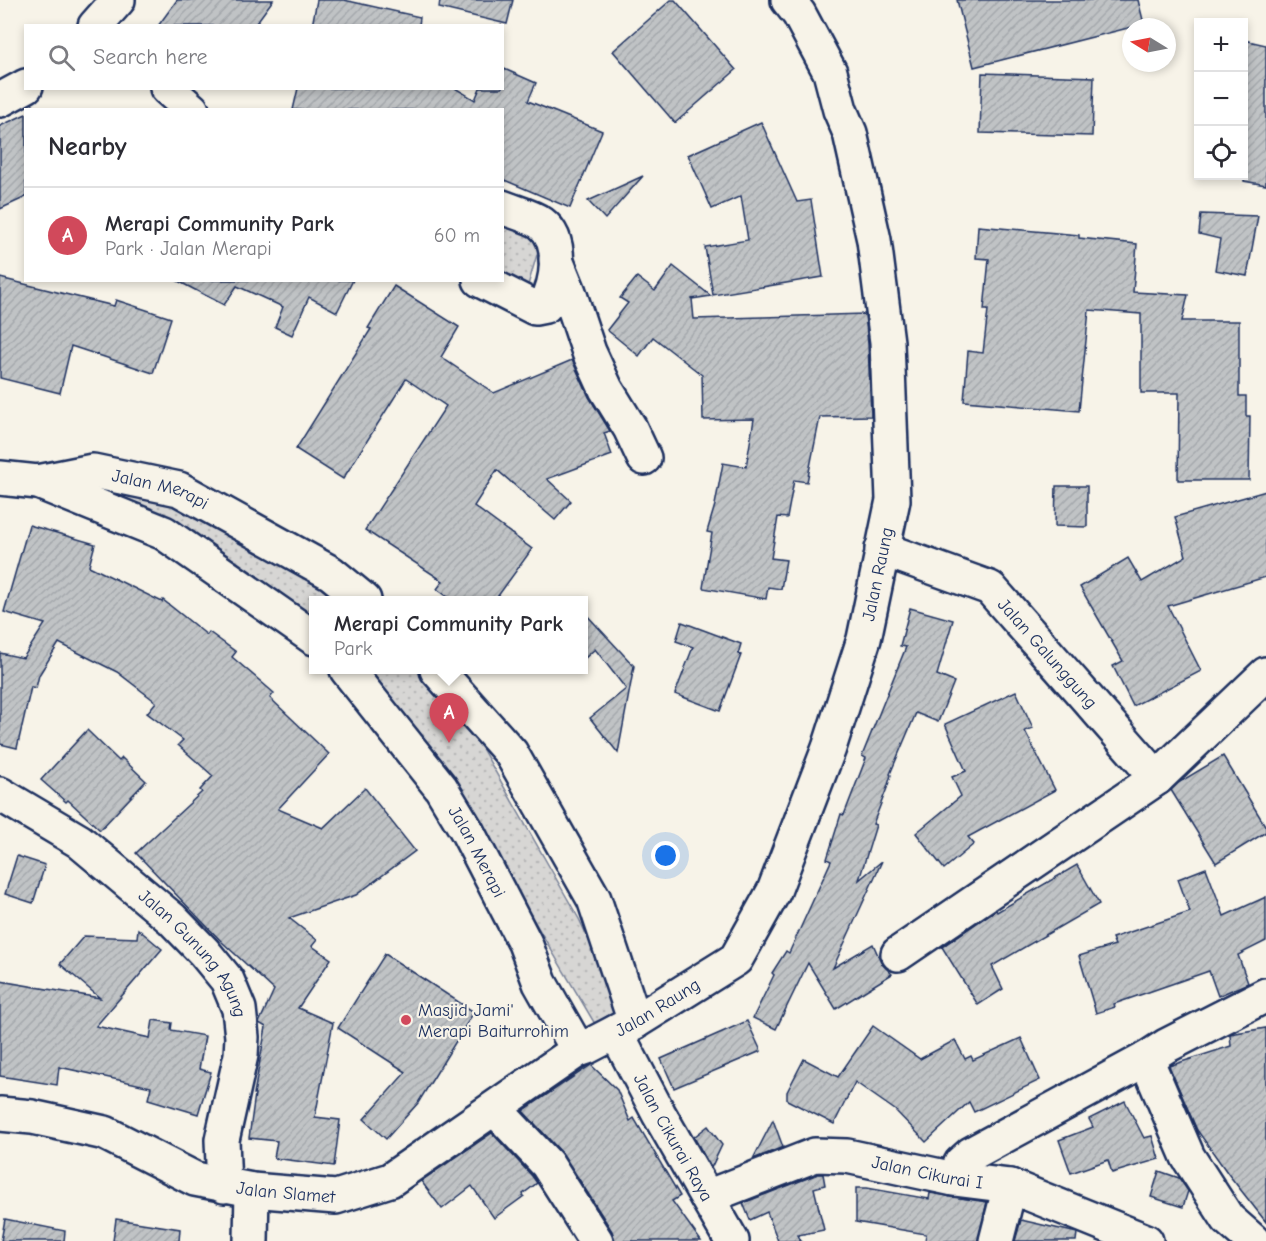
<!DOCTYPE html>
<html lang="en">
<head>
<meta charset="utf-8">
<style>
	:root { --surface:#fff; --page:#f2f2f3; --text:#2b2b33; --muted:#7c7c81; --line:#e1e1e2; --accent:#d1495b }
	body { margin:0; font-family:"Comic Neue",sans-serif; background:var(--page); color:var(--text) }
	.controls { position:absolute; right:18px; top:18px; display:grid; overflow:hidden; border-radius:0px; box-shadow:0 3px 9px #0003 }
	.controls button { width:54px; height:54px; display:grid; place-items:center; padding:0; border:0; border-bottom:2px solid var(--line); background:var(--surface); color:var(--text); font:30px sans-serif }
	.compass { position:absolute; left:1122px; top:18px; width:54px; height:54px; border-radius:50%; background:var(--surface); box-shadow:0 3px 9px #0003; rotate:280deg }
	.you { position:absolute; left:666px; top:856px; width:21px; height:21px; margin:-15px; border:4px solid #fff; border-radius:50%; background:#1a73e8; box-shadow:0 0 0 9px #1a73e833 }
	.badge { display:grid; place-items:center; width:39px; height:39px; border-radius:50%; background:var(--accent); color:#fff; font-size:20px; font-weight:700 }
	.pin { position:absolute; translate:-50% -50px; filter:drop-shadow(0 2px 3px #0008) }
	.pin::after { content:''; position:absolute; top:32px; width:21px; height:18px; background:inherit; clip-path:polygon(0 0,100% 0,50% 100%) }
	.popup { position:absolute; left:309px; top:596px; width:279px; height:78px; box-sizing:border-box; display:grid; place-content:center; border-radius:0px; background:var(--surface); filter:drop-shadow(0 2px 4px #0005); font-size:20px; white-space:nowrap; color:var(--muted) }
	.popup b { font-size:22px; color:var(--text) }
	.popup::after { content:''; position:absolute; left:50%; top:100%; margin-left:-12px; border:12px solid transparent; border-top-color:var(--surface) }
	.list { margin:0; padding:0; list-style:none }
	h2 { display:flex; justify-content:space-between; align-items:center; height:78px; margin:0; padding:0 24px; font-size:26px }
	h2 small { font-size:20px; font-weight:400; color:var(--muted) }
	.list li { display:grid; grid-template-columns:39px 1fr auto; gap:18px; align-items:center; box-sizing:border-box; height:96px; padding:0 24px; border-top:2px solid var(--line) }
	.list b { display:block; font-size:22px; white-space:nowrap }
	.list p { margin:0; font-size:20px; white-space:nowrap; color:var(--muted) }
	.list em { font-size:20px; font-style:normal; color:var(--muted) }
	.icon { flex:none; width:33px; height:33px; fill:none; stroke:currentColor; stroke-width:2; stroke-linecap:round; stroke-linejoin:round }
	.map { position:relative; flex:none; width:1266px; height:1241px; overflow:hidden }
	.search { position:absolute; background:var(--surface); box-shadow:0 3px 9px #0003; left:24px; top:24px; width:480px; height:66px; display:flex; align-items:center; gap:15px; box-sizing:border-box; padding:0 21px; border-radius:0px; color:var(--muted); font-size:22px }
	.panel { position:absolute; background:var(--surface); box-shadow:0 3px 9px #0003; left:24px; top:108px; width:480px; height:174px; border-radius:0px }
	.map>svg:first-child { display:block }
	.park { fill:url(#park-dots); stroke:#798299; stroke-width:1.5 }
	.building { fill:url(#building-hatch); stroke:#1b2f5e; stroke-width:1.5 }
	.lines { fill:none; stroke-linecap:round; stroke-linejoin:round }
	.minor-casing { stroke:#1b2f5e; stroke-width:38 }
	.minor { stroke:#f7f3e8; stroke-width:33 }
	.poi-dot { fill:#d1495b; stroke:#f7f3e8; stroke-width:2 }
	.labels { text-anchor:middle; stroke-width:4.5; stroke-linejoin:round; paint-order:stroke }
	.street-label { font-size:18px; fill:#1b2f5e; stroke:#f7f3e8 }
	.poi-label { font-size:18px; fill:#1b2f5e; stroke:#f7f3e8; text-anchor:start }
</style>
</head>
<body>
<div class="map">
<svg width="1266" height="1241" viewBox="0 0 1266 1241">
	<defs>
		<pattern id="park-dots" width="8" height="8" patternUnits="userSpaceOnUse" patternTransform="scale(1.5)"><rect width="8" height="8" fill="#d7d6d4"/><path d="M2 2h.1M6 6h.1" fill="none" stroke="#b8b8b8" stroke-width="1.8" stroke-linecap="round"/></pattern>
		<pattern id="building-hatch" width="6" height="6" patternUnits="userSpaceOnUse" patternTransform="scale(1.5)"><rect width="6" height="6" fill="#c0c3c5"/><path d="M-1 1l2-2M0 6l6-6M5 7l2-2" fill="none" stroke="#a4a8ac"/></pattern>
	</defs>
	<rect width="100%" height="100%" fill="#f7f3e8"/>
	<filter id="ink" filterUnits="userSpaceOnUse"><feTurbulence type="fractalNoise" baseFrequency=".0167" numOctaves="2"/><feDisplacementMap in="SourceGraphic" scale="12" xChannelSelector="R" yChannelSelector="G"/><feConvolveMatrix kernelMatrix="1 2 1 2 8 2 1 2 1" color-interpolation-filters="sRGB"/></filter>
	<g filter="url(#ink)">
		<!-- park -->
		<g class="park">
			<polygon points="503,220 543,234 526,292 503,279"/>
			<polygon points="84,478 175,495 351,600 314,600 314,628 75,495"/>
			<polygon points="360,670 423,670 454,699 579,919 622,1009 595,1024 455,787"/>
		</g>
		<!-- building -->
		<g class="building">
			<polygon points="177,0 273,0 254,26 158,26"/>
			<polygon points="317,0 344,0 420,17 419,26 312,26"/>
			<polygon points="440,0 513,0 507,24 439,8"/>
			<polygon points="671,0 675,0 736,70 675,123 613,51"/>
			<polygon points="957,0 1138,0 1144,24 974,67"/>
			<polygon points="1244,40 1266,45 1266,185 1244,181"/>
			<polygon points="502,68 536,83 528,101 602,131 570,208 502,179 502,110 293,110 298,88 455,88 475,100 480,88 502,88"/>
			<polygon points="982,73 1094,77 1092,136 980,133"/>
			<polygon points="26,114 26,197 0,209 0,126"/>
			<polygon points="761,122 797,202 811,200 823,277 713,295 705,247 748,240 741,196 712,209 688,155"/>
			<polygon points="643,176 605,219 588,201"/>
			<polygon points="1201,214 1258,216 1247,276 1215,270 1220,239 1199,234"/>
			<polygon points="978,226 1079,235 1079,238 1137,244 1133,292 1188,295 1182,321 1239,321 1239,396 1246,396 1246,416 1250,416 1249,480 1178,480 1179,393 1141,393 1141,314 1089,310 1079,411 964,401 968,351 983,353 988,310 984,310 989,259 976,258"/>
			<polygon points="673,266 711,296 692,299 694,319 865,314 868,344 871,416 820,417 807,482 794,480 787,518 778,517 771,558 786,560 781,589 768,587 766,599 703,588 712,533 707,532 715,505 723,463 746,467 754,419 703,420 702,375 653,337 639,356 607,330 628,303 620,298 637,277 655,291"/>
			<polygon points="0,278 114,306 116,300 171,318 153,373 71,346 60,393 0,378"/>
			<polygon points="176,280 353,280 337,312 309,297 292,335 275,327 283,307 237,286 224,305"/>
			<polygon points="394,286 459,327 441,357 494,393 572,360 589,397 610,431 604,433 612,455 547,479 571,501 555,520 497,470 474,506 532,549 495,600 452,600 437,589 443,581 365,530 446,406 406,379 343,479 296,449 371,329 368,328"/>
			<polygon points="1056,486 1087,486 1087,527 1055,526"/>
			<polygon points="1266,491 1266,577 1168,606 1201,671 1133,706 1113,666 1123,661 1080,587 1128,558 1142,582 1186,556 1175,517"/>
			<polygon points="29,525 95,544 89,566 162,602 163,600 207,635 209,632 236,652 232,657 274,693 270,698 329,754 278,809 323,828 365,788 415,851 356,895 289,918 317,940 312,946 331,959 298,1008 333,1023 315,1117 340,1120 334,1166 274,1158 277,1141 249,1138 255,1094 254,1094 266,1027 259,1023 274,990 222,942 136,853 202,792 200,790 213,776 178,745 183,740 147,713 156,702 117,672 59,643 39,675 36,688 31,687 17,748 0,744 0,653 23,658 45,624 4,612"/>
			<polygon points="910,608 953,620 937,675 954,682 938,722 916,713 890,774 891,775 887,788 873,824 876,825 859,880 882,861 833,968 873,944 882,964 892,974 836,1009 808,963 776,1029 753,1018 774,975 772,973 786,951 789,953 831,861 827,859 841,814 844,815 866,758 862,756 906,647 900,646"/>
			<polygon points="584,612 634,666 618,753 590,718 626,689 595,649 584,659"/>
			<polygon points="682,622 741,644 738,654 741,655 720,711 675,694 693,647 676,641"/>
			<polygon points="1016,691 1033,728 1025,731 1055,790 968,837 974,844 944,869 916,833 961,796 952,777 966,771 945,724"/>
			<polygon points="87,730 119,761 122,758 146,781 100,830 68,800 66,802 41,780"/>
			<polygon points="1223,756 1266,827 1266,832 1216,863 1171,790 1178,783"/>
			<polygon points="17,856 45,865 33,903 5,894"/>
			<polygon points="1077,865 1099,904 992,966 1003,989 978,1005 942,947 996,910 997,912"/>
			<polygon points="1206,868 1224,916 1266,897 1266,941 1238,955 1248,983 1218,996 1209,971 1114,1004 1115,1007 1096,1013 1079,956 1115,945 1112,938 1190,912 1178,879"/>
			<polygon points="138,929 162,949 96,1026 150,1038 153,1020 172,1023 171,1030 205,1036 199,1069 211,1072 198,1114 148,1099 151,1087 59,1067 57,1085 0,1076 0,981 100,998 60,964 84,936 137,938"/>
			<polygon points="385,954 474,1012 418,1103 386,1139 364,1119 406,1072 338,1028"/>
			<polygon points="747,1021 761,1051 674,1088 661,1059"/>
			<polygon points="873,1026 920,1059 955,1040 965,1059 971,1056 973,1060 1021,1038 1040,1080 974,1112 969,1102 926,1142 895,1110 855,1082 834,1124 787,1100 787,1092 804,1059 838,1077"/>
			<polygon points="1266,1028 1266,1222 1229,1175 1197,1130 1169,1066 1231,1046 1230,1034"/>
			<polygon points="591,1065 617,1090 630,1121 634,1118 680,1196 672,1201 701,1241 615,1241 612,1231 563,1154 523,1111"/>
			<polygon points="1125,1101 1144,1138 1152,1136 1159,1159 1112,1173 1108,1160 1071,1173 1059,1140 1093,1127 1089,1119"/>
			<polygon points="773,1120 783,1147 753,1159"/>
			<polygon points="708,1126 722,1145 711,1168 694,1137"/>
			<polygon points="492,1133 532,1176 537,1183 523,1194 524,1196 494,1218 472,1186 442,1209 421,1181"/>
			<polygon points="1159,1171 1179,1178 1188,1191 1183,1207 1151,1197"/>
			<polygon points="818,1174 823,1174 825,1185 814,1188 824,1230 798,1235 801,1241 778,1241 767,1212 750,1220 743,1203"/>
			<polygon points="856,1188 867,1188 929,1199 930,1193 987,1202 978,1241 925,1241 926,1234 856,1222"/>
			<polygon points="5,1219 65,1231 64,1241 1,1241"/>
			<polygon points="116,1219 180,1229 179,1241 113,1241"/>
			<polygon points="1021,1220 1073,1232 1077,1233 1076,1241 1015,1241"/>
		</g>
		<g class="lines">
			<defs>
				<g id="minor">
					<polyline points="95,26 118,0"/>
					<polyline points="167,88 192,110"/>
					<polyline points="0,100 26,86"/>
					<polyline points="556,260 569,292 589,352 606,389 630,428 644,458"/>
					<path d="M 480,280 L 535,308 L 545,306 C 557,284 565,241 541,223 C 531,216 514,212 502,207"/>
					<polyline points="0,478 38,482 164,533 314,638"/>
					<path id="s1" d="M 38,482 L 93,471 L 179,489 L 331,573 L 364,600"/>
					<path id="s2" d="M 882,549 L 990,588 L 1157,778"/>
					<path id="s3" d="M 347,670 L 441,788 L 467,831 L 525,943 L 540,983 L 578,1050"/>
					<polyline points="437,670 511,753 594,899 635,1022"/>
					<path id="s4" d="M 0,794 L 79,841 L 172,919 L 204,952 L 227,980 L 239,1009 L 242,1037 L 241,1055 L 222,1140 L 224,1186"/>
					<polyline points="898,954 1157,778 1266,674"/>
					<path id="s5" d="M 616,1032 L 659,1114 L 732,1241"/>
					<polyline points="1146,1059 1188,1157 1228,1219 1253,1241"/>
					<polyline points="495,1109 547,1164 596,1241"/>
					<path id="s6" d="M 0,1114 L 32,1117 L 105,1133 L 195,1179 L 252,1190 L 336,1197 L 390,1180 L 578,1050 L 587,1047 L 635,1022 L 736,959 L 774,891 L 829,748 L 864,639 L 893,500 L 887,342 L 874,240 L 850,133 L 840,110 L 830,72 L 799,14 L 788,0"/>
					<polyline points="954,1179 961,1163 971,1154 1146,1059 1166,1046 1266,995"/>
					<path id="s7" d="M 707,1197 L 815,1155 L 847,1156 L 954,1179 L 1010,1186 L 1146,1241"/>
					<polyline points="251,1241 252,1190"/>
					<polyline points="996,1241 1010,1186"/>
				</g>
			</defs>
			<!-- minor casing -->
			<use href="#minor" class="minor-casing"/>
			<!-- minor -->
			<use href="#minor" class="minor"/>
		</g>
	</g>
	<!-- markers -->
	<circle class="poi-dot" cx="406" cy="1020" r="6"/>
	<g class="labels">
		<!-- street labels -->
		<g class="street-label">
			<text dy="6" stroke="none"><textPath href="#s1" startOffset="126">Jalan Merapi</textPath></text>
			<text dy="6" stroke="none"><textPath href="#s6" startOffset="1230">Jalan Raung</textPath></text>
			<text dy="6" stroke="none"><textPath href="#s2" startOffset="202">Jalan Galunggung</textPath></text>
			<text dy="6" stroke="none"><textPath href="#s3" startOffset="224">Jalan Merapi</textPath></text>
			<text dy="6" stroke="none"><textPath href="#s4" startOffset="254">Jalan Gunung Agung</textPath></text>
			<text dy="6" stroke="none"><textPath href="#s6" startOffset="726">Jalan Raung</textPath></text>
			<text dy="6" stroke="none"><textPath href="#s5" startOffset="120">Jalan Cikurai Raya</textPath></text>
			<text dy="6" stroke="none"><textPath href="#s7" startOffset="230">Jalan Cikurai I</textPath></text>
			<text dy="6" stroke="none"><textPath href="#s6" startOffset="300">Jalan Slamet</textPath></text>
		</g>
		<!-- poi labels -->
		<g class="poi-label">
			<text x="418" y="1016">Masjid Jami'<tspan x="418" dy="21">Merapi Baiturrohim</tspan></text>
		</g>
	</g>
</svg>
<div class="controls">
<button>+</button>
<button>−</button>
<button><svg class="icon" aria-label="locate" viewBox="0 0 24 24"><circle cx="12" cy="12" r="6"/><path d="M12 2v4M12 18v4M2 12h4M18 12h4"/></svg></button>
</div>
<svg class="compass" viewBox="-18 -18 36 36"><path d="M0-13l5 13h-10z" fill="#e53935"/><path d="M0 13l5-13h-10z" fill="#7c7c81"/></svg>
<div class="you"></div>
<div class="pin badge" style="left:449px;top:743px">A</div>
<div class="popup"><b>Merapi Community Park</b>Park</div>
<div class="search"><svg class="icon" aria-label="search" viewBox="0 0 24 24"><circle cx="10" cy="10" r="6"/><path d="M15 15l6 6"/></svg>Search here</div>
<section class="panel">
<h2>Nearby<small></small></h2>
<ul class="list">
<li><span class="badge">A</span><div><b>Merapi Community Park</b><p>Park · Jalan Merapi</p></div><em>60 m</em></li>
</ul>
</section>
</div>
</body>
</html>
